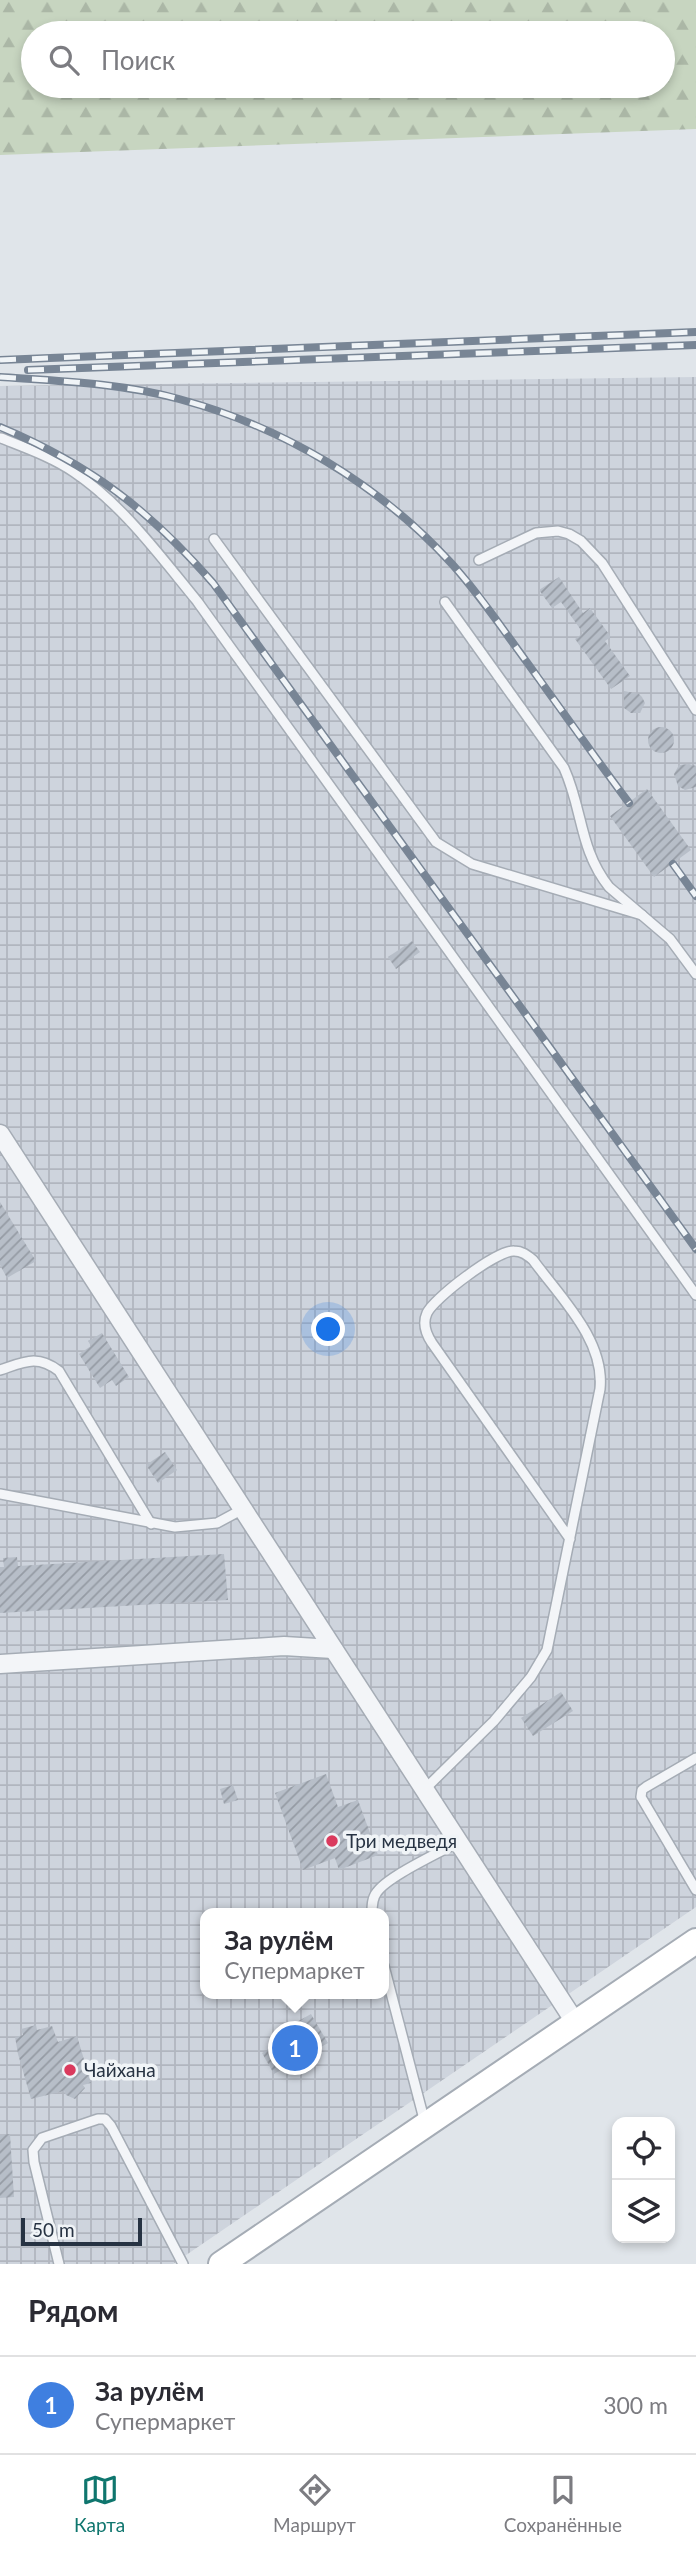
<!DOCTYPE html>
<html lang="ru">
<head>
<meta charset="utf-8">
<style>
	:root { --surface:#fff; --page:#f7f7f7; --text:#2b2b33; --muted:#7c7c81; --line:#e1e1e2; --accent:#0f766e }
	body { margin:0; font-family:Lato,sans-serif; background:var(--page); color:var(--text) }
	.controls { position:absolute; right:21px; bottom:21px; display:grid; overflow:hidden; border-radius:14px; box-shadow:0 4px 10px #0003 }
	.controls button { width:63px; height:63px; display:grid; place-items:center; padding:0; border:0; border-bottom:2px solid var(--line); background:var(--surface); color:var(--text); font:35px sans-serif }
	.scale { position:absolute; left:21px; bottom:18px; width:121px; box-sizing:border-box; padding-left:7px; border:4px solid #273343; border-top:0; font-size:19px; line-height:24px; white-space:nowrap; color:#273343; -webkit-text-stroke:5px #f0f4f7; paint-order:stroke }
	.you { position:absolute; left:329px; top:1330px; width:24px; height:24px; margin:-18px; border:5px solid #fff; border-radius:50%; background:#1a73e8; box-shadow:0 0 0 10px #1a73e833 }
	.badge { display:grid; place-items:center; width:46px; height:46px; border-radius:50%; background:var(--accent); color:#fff; font-size:23px; font-weight:700 }
	.pin { position:absolute; translate:-50% -50%; border:4px solid #fff; box-shadow:0 2px 7px #0006 }
	.popup { position:absolute; left:200px; top:1908px; width:189px; height:91px; box-sizing:border-box; display:grid; place-content:center; border-radius:14px; background:var(--surface); filter:drop-shadow(0 2px 5px #0005); font-size:23px; white-space:nowrap; color:var(--muted) }
	.popup b { font-size:26px; color:var(--text) }
	.popup::after { content:''; position:absolute; left:50%; top:100%; margin-left:-14px; border:14px solid transparent; border-top-color:var(--surface) }
	.list { margin:0; padding:0; list-style:none }
	h2 { display:flex; justify-content:space-between; align-items:center; height:91px; margin:0; padding:0 28px; font-size:30px }
	h2 small { font-size:23px; font-weight:400; color:var(--muted) }
	.list li { display:grid; grid-template-columns:46px 1fr auto; gap:21px; align-items:center; box-sizing:border-box; height:98px; padding:0 28px; border-top:2px solid var(--line) }
	.list b { display:block; font-size:26px; white-space:nowrap }
	.list p { margin:0; font-size:23px; white-space:nowrap; color:var(--muted) }
	.list em { font-size:23px; font-style:normal; color:var(--muted) }
	.icon { flex:none; width:38px; height:38px; fill:none; stroke:currentColor; stroke-width:2; stroke-linecap:round; stroke-linejoin:round }
	.map { position:relative; flex:none; width:696px; height:2264px; overflow:hidden }
	.search { position:absolute; background:var(--surface); box-shadow:0 4px 10px #0003; left:21px; right:21px; top:21px; height:77px; display:flex; align-items:center; gap:18px; box-sizing:border-box; padding:0 24px; border-radius:38px; color:var(--muted); font-size:26px }
	.sheet { height:189px; background:var(--surface) }
	nav { display:flex; justify-content:space-around; align-items:center; box-sizing:border-box; height:98px; border-top:2px solid var(--line); background:var(--surface); font-size:19px; color:var(--muted) }
	nav a { display:grid; justify-items:center; gap:4px }
	nav .on { color:var(--accent) }
	.map>svg:first-child { display:block }
	.industrial { fill:url(#industrial-grid); fill-rule:evenodd }
	.forest { fill:url(#forest-firs); fill-rule:evenodd }
	.building { fill:url(#building-hatch) }
	.lines { fill:none; stroke-linecap:round; stroke-linejoin:round }
	.lane-casing { stroke:#a5acb5; stroke-width:12 }
	.street-casing { stroke:#a5acb5; stroke-width:21 }
	.secondary-casing { stroke:#a5acb5; stroke-width:28 }
	.lane { stroke:#f3f5f8; stroke-width:9 }
	.street { stroke:#f3f5f8; stroke-width:18 }
	.secondary { stroke:#fff; stroke-width:24 }
	.rail-casing { stroke:#788595; stroke-width:8 }
	.rail { stroke:#f0f4f7; stroke-width:5; stroke-dasharray:16; stroke-linecap:butt }
	.poi-dot { fill:#da3a5d; stroke:#f0f4f7; stroke-width:2.5 }
	.labels { text-anchor:middle; stroke-width:7; stroke-linejoin:round; paint-order:stroke }
	.poi-label { font-size:19px; fill:#273343; stroke:#f0f4f7; text-anchor:start }
</style>
</head>
<body>
<div class="map">
<svg width="696" height="2264" viewBox="0 0 696 2264">
	<defs>
		<pattern id="industrial-grid" width="8" height="8" patternUnits="userSpaceOnUse" patternTransform="scale(1.75)"><rect width="8" height="8" fill="#ced4dd"/><path d="M0 4h8M4 0v8" fill="none" stroke="#b1b6bf"/></pattern>
		<pattern id="forest-firs" width="22" height="20" patternUnits="userSpaceOnUse" patternTransform="scale(1.75)"><rect width="22" height="20" fill="#c7d5c0"/><path d="M5 1l3.5 6h-7zM16 11l3.5 6h-7z" fill="#abb7a6"/></pattern>
		<pattern id="building-hatch" width="6" height="6" patternUnits="userSpaceOnUse" patternTransform="scale(1.75)"><rect width="6" height="6" fill="#b7bec8"/><path d="M-1 1l2-2M0 6l6-6M5 7l2-2" fill="none" stroke="#959ba4"/></pattern>
	</defs>
	<rect width="100%" height="100%" fill="#e0e5ea"/>
	<!-- industrial -->
	<path class="industrial" d="M 696,377 L 696,1907 L 173,2264 L 0,2264 L 0,386 ZM 206,1913 L 384,1913 L 384,1994 L 206,1994 Z"/>
	<!-- forest -->
	<path class="forest" d="M 0,0 L 696,0 L 696,129 L 0,155 ZM 33,33 L 663,33 L 663,86 L 33,86 Z"/>
	<!-- building -->
	<g class="building">
		<polygon points="559,577 583,613 590,608 611,637 605,641 630,676 611,689 575,639 583,633 561,602 552,608 539,590"/>
		<polygon points="624,691 639,694 642,697 645,703 640,713 631,713 624,708"/>
		<circle cx="661" cy="740" r="13"/>
		<polygon points="689,764 696,766 696,787 685,790 678,786 674,774 679,765"/>
		<polygon points="647,789 691,850 654,877 610,816"/>
		<polygon points="412,941 420,952 396,969 388,957"/>
		<polygon points="0,1202 36,1261 7,1278 0,1265"/>
		<polygon points="102,1333 129,1377 116,1386 112,1380 100,1388 79,1354 91,1346 88,1341"/>
		<polygon points="165,1452 177,1470 158,1483 146,1465"/>
		<polygon points="224,1554 228,1600 0,1613 0,1567 4,1567 3,1558 17,1557 18,1566"/>
		<polygon points="561,1692 573,1711 533,1736 521,1718"/>
		<polygon points="326,1774 338,1807 358,1800 378,1855 339,1870 335,1858 303,1870 275,1793"/>
		<polygon points="233,1785 238,1800 224,1804 220,1789"/>
		<polygon points="311,2014 328,2043 274,2074 262,2053 298,2031 293,2024"/>
		<polygon points="36,2025 37,2030 52,2026 58,2042 77,2036 91,2083 83,2085 85,2088 75,2099 66,2095 64,2091 31,2099 18,2054 15,2037 23,2035 21,2029"/>
		<polygon points="10,2134 14,2197 0,2198 0,2135"/>
	</g>
	<g class="lines">
		<defs>
			<g id="lane">
				<path d="M 1,438 C 26,448 52,457 74,472 C 123,505 160,556 197,601 L 696,1295"/>
				<polyline points="214,539 436,842 472,864 642,915"/>
				<polyline points="479,560 536,533 558,531 569,534 581,541 602,563 696,710"/>
				<path d="M 445,602 L 564,768 C 583,810 579,849 609,887 L 670,939 L 696,974"/>
				<path d="M 0,1370 C 24,1362 37,1354 59,1371 L 151,1524"/>
				<polyline points="0,1494 175,1527 217,1523 243,1509"/>
				<polyline points="696,1758 646,1787 642,1790 641,1797 696,1890"/>
				<path d="M 424,1790 L 494,1721 L 531,1677 L 547,1650 L 600,1389 C 605,1340 560,1297 533,1260 C 527,1255 522,1251 514,1251 C 497,1250 434,1298 427,1313 C 422,1324 426,1334 432,1343 L 570,1539"/>
				<path d="M 372,1913 C 372,1906 372,1898 377,1892 C 388,1876 439,1853 458,1842"/>
				<polyline points="384,1966 425,2123"/>
				<polyline points="59,2264 34,2162 33,2150 42,2138 98,2119 105,2119 111,2126 183,2264"/>
			</g>
			<g id="street">
				<polyline points="0,1134 575,2022"/>
				<polyline points="0,1664 284,1646 333,1649"/>
			</g>
			<polyline id="secondary" points="221,2264 696,1941"/>
		</defs>
		<!-- lane casing -->
		<use href="#lane" class="lane-casing"/>
		<!-- street casing -->
		<use href="#street" class="street-casing"/>
		<!-- secondary casing -->
		<use href="#secondary" class="secondary-casing"/>
		<!-- lane -->
		<use href="#lane" class="lane"/>
		<!-- street -->
		<use href="#street" class="street"/>
		<!-- secondary -->
		<use href="#secondary" class="secondary"/>
		<defs>
			<g id="rail">
				<polyline points="0,360 696,332"/>
				<polyline points="28,370 696,345"/>
				<path d="M 0,377 C 60,381 121,383 179,399 C 283,427 379,484 452,564 C 479,594 502,628 526,661 C 560,708 594,756 629,803"/>
				<path d="M 0,427 C 92,466 147,508 213,583 L 696,1249"/>
				<polyline points="673,864 696,896"/>
			</g>
		</defs>
		<!-- rail casing -->
		<use href="#rail" class="rail-casing"/>
		<!-- rail -->
		<use href="#rail" class="rail"/>
	</g>
	<!-- markers -->
	<g class="poi-dot">
		<circle cx="332" cy="1841" r="7"/>
		<circle cx="70" cy="2070" r="7"/>
	</g>
	<g class="labels">
		<!-- poi labels -->
		<g class="poi-label">
			<text x="346" y="1848">Три медведя</text>
			<text x="84" y="2077">Чайхана</text>
		</g>
	</g>
</svg>
<div class="controls">
<button><svg class="icon" aria-label="locate" viewBox="0 0 24 24"><circle cx="12" cy="12" r="6"/><path d="M12 2v4M12 18v4M2 12h4M18 12h4"/></svg></button>
<button><svg class="icon" aria-label="layers" viewBox="0 0 24 24"><path d="M12 4l9 5-9 5-9-5zM3 14l9 5 9-5"/></svg></button>
</div>
<div class="scale">50 m</div>
<div class="you"></div>
<div class="pin badge" style="left:295px;top:2048px;background:#3f7fe0">1</div>
<div class="popup"><b>За рулём</b>Супермаркет</div>
<div class="search"><svg class="icon" aria-label="search" viewBox="0 0 24 24"><circle cx="10" cy="10" r="6"/><path d="M15 15l6 6"/></svg>Поиск</div>
</div>
<section class="sheet">
<h2>Рядом<small></small></h2>
<ul class="list">
<li><span class="badge" style="background:#3f7fe0">1</span><div><b>За рулём</b><p>Супермаркет</p></div><em>300 m</em></li>
</ul>
</section>
<nav>
<a class="on"><svg class="icon" aria-label="map" viewBox="0 0 24 24"><path d="M3 6l6-2 6 2 6-2v14l-6 2-6-2-6 2zM9 4v14M15 6v14"/></svg>Карта</a>
<a><svg class="icon" aria-label="directions" viewBox="0 0 24 24"><path d="M12 3l9 9-9 9-9-9zM9 14v-3h6M13 9l2 2-2 2"/></svg>Маршрут</a>
<a><svg class="icon" aria-label="saved" viewBox="0 0 24 24"><path d="M7 4h10v16l-5-4-5 4z"/></svg>Сохранённые</a>
</nav>
</body>
</html>
